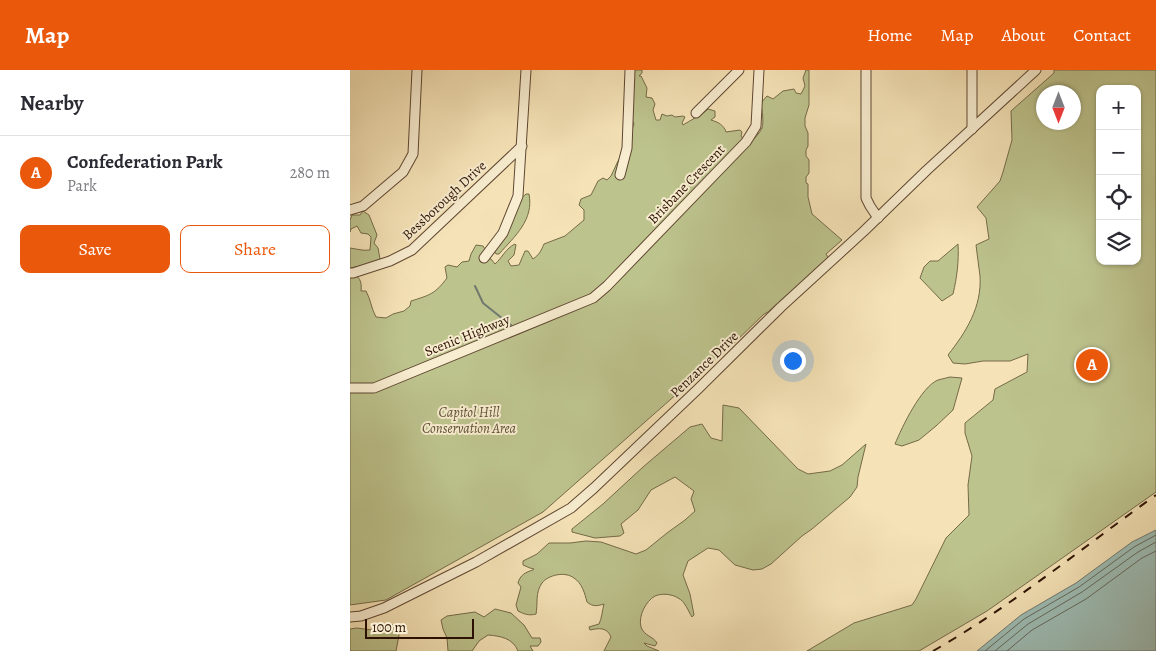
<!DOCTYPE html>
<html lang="en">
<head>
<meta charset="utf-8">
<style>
	:root { --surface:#fff; --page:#f2f2f3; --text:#2b2b33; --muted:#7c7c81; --line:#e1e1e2; --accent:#ea580c }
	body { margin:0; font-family:Alegreya,serif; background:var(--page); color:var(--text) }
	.controls { position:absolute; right:15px; top:15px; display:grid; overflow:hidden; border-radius:10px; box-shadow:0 1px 4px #0004 }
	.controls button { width:45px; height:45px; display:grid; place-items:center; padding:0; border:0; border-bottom:1px solid var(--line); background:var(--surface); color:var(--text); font:25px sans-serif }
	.compass { position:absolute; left:686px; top:15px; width:45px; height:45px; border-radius:50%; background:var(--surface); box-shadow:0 1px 4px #0004; rotate:180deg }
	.scale { position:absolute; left:15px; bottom:12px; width:109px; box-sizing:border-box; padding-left:5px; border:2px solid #2d1204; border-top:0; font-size:14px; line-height:18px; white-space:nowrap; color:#2d1204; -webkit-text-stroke:4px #f8edd0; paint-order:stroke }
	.you { position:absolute; left:442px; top:290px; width:18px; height:18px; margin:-12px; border:4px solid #fff; border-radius:50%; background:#1a73e8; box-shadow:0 0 0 8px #1a73e833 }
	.badge { display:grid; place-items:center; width:32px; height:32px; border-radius:50%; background:var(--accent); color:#fff; font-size:16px; font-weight:700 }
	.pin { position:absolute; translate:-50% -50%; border:2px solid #fff; box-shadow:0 1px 5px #0006 }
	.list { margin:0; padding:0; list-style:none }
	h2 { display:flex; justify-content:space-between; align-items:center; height:65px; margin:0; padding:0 20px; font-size:21px }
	h2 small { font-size:16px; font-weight:400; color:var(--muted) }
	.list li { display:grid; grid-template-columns:32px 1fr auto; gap:15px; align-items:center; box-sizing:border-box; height:75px; padding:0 20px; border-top:1px solid var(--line) }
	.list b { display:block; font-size:19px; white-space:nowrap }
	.list p { margin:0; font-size:16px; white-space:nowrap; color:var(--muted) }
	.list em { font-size:16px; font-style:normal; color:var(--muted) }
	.actions { display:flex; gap:10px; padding:15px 20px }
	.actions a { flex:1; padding:11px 0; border:1px solid var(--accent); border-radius:10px; text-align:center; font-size:18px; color:var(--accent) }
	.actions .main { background:var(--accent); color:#fff }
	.icon { flex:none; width:28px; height:28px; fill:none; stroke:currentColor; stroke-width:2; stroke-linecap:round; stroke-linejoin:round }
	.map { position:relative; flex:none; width:806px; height:581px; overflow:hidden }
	header { display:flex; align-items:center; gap:30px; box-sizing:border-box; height:70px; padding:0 25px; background:var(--accent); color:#fff }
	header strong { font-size:24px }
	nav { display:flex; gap:28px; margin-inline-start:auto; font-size:18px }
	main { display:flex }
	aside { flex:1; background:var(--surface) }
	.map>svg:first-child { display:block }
	.green { fill:#bdc38d; stroke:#756a48; fill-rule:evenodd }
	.water { fill:#9dbdb5; stroke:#70796e }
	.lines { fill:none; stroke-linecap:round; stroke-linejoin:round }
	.shore { stroke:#65685c; stroke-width:1 }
	.stream { stroke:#70796e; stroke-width:2 }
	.minor-casing { stroke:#5f4631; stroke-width:11 }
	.minor { stroke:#f8edd0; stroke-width:9 }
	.rail { stroke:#2d1204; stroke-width:2; stroke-dasharray:9 9; stroke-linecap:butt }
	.labels { text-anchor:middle; stroke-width:4; stroke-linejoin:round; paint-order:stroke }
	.street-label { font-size:14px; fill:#2d1204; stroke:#f8edd0 }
	.park-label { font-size:14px; font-style:italic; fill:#5f5034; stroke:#f8edd0 }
</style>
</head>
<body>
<header>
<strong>Map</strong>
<nav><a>Home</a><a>Map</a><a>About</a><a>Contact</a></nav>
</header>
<main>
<aside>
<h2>Nearby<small></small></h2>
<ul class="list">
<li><span class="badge">A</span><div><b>Confederation Park</b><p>Park</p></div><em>280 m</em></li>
</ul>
<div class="actions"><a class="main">Save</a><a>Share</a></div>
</aside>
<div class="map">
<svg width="806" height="581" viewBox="0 0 806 581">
	<rect width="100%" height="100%" fill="#f5e3b7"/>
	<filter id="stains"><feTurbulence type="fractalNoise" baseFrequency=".004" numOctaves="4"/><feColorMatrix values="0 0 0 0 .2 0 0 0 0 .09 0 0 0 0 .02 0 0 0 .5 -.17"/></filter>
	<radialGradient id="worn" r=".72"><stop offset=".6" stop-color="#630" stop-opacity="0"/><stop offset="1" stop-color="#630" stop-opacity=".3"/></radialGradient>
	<!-- green -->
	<g class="green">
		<path d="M 282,0 L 292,0 L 292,3 L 289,6 L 291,6 L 297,18 L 296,27 L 302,28 L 305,34 L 303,40 L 306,50 L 310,50 L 312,44 L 317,46 L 322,45 L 325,47 L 333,46 L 335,47 L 332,53 L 333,55 C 342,49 351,46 358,39 L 365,41 L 365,47 L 361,50 C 368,52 374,55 376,62 L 390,60 L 392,62 L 391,66 L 393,69 L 379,83 L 383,88 C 390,82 409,66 412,58 C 414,51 412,41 411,33 L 417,26 L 423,29 L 433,21 L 444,19 L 446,23 L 451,24 L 455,16 L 453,8 L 456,0 L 459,0 L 459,35 L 455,48 L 455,56 L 458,63 L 458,76 L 456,80 L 456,86 L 459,90 L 459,103 L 456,107 L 456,113 L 458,114 L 458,127 L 462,144 L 492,170 L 476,184 L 478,187 L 477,190 L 457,212 L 437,225 L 418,242 L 414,244 L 380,277 L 193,442 L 36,530 L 0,535 L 0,204 C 10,205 12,212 11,221 L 16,221 C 21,230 21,238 26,247 L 36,248 L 43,244 L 54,241 L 60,236 L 61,231 C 80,225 85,224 97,208 L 95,197 L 98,195 L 107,197 L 112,192 L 119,191 L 121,184 L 126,175 L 133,176 L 135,179 L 131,187 L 141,189 L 145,194 C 152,188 156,178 165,174 L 166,175 L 164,185 L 158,191 L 161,196 L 169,195 L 175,181 L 178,181 L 183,189 C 189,185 191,181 194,174 L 215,166 L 234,150 L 234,140 L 229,135 L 231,129 L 241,125 L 248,111 L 253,108 L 257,110 L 261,106 L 268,91 L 281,73 L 280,64 L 284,54 L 282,50 L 283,38 Z"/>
		<path d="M 704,0 L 806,0 L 806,422 L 637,541 L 569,581 L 457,581 L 504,553 L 562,535 L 566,529 L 596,468 L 619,445 L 618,415 L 622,386 L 615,363 L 615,353 L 643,330 L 645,319 L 677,302 L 678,284 L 660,291 L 633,291 L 615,294 L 603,293 L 598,285 C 616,262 632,237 630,206 C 629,196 627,185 626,175 L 639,169 L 636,148 L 627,137 L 650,111 L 653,102 L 662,70 L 661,41 L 704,3 ZM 750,19 L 787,19 L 787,191 L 750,191 ZM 694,22 L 724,22 L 724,52 L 694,52 Z"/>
		<path d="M 176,124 L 179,124 C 184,150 165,166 149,184 L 146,184 L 143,179 L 168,131 Z"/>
		<path d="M 13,141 L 19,145 L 27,165 L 24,173 L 28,178 L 30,189 L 27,193 L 0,198 L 0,178 C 7,179 13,181 20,180 L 21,167 L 18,164 L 11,163 L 7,156 L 1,159 L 0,162 L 0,150 L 2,145 L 10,145 Z"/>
		<path d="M 608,174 C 609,191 607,207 603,224 L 592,231 L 570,208 L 574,197 L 580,191 L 588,191 Z"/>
		<path d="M 600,307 L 612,308 L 603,340 L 586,356 L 569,370 L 552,376 L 545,374 C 552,357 571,317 588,310 C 592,309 596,308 600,307 Z"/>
		<path d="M 373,335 L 389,338 L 448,399 L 458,404 L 480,401 L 492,395 L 516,374 L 508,407 L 507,417 L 500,427 L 462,459 L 452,466 L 421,494 L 412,499 L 403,500 L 385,495 L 369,480 L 358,478 L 338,491 L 333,505 L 340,524 L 344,545 L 342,547 C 338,541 335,531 328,528 C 322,524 312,523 305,526 C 296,531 288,546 291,557 C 294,566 303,566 307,573 L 305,576 L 294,573 L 297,576 L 309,581 L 254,581 L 261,567 C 257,557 249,558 240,560 L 239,557 L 249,554 C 252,548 252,541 254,534 C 247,536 243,537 237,532 C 235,524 232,513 224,508 C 215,501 198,505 192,513 C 185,522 188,535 186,544 C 179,546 174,544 168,541 L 166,535 L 171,517 L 168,513 C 170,505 176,502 183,500 L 184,499 L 180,498 L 173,495 L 173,491 L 187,484 L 199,473 L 220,473 L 236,471 L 251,472 L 286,484 L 296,480 L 317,463 L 335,450 L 345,441 L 341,429 L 344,421 L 325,407 L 301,420 L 288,440 L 271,454 L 274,463 L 270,466 L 245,468 L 222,462 L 222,459 L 253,434 L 293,397 L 340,357 L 352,354 L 361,368 L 372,371 Z"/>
		<path d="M 145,539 L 161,543 L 174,555 L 182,568 L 190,568 L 191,572 L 188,576 L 180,576 L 183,581 L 168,581 C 163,568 150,566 138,565 L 129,571 L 122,581 L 98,581 L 97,568 L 93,559 L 91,550 L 97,546 L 125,542 L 134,547 Z"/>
		<polygon points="42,554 49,565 46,581 0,581 0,559 7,558 22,560"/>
	</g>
	<!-- water -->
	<polygon class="water" points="806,460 806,581 627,581 671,545 726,513 782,472"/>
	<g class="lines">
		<!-- shore -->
		<g class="shore">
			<polyline points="635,581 674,549 729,517 784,477 806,465"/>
			<polyline points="645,581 678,554 732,522 788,482 806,472"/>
			<polyline points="657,581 682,560 736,529 792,488 806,481"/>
		</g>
		<!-- stream -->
		<g class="stream">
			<polyline points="125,216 133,233 153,249"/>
			<polyline points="158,253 161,255"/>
		</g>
		<defs>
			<g id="minor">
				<polyline points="516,0 516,128 520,136 528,148"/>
				<polyline points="622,0 622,59"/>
				<polyline points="346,43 389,0"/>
				<polyline points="270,105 277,78 280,0"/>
				<polyline points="0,140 13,136 53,102 63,84 67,0"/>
				<polyline points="134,188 153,163 168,126 176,0"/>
				<polyline points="0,203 3,203 40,191 62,180 172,76"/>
				<polyline points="0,318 24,318 243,228 257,216 396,72 406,56 409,0"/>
				<polyline points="0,547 11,546 34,538 126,492 221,438 244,418 348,319 431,237 514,161 577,100 686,0"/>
			</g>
		</defs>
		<!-- minor casing -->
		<use href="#minor" class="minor-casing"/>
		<!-- minor -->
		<use href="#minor" class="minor"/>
		<!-- rail -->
		<path class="rail" d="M 583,581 C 662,536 732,478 806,425"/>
	</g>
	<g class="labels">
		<!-- street labels -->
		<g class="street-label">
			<text transform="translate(336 114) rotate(-46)" y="5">Brisbane Crescent</text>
			<text transform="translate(94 130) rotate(-43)" y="5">Bessborough Drive</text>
			<text transform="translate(117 265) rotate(-22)" y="5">Scenic Highway</text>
			<text transform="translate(354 294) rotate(-44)" y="5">Penzance Drive</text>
		</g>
		<!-- park labels -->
		<g class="park-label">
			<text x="119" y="347">Capitol Hill<tspan x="119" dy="16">Conservation Area</tspan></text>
		</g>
	</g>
	<rect width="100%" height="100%" filter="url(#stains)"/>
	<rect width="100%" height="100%" fill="url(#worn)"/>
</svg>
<div class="controls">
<button>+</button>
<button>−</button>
<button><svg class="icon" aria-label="locate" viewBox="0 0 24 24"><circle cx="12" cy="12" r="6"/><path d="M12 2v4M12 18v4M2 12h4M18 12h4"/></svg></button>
<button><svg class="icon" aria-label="layers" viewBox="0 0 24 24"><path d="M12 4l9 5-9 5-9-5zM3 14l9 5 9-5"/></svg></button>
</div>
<svg class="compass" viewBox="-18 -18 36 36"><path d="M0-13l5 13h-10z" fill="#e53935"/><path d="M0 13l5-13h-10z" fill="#7c7c81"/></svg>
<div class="scale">100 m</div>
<div class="you"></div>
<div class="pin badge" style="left:742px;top:295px">A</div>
</div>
</main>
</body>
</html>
